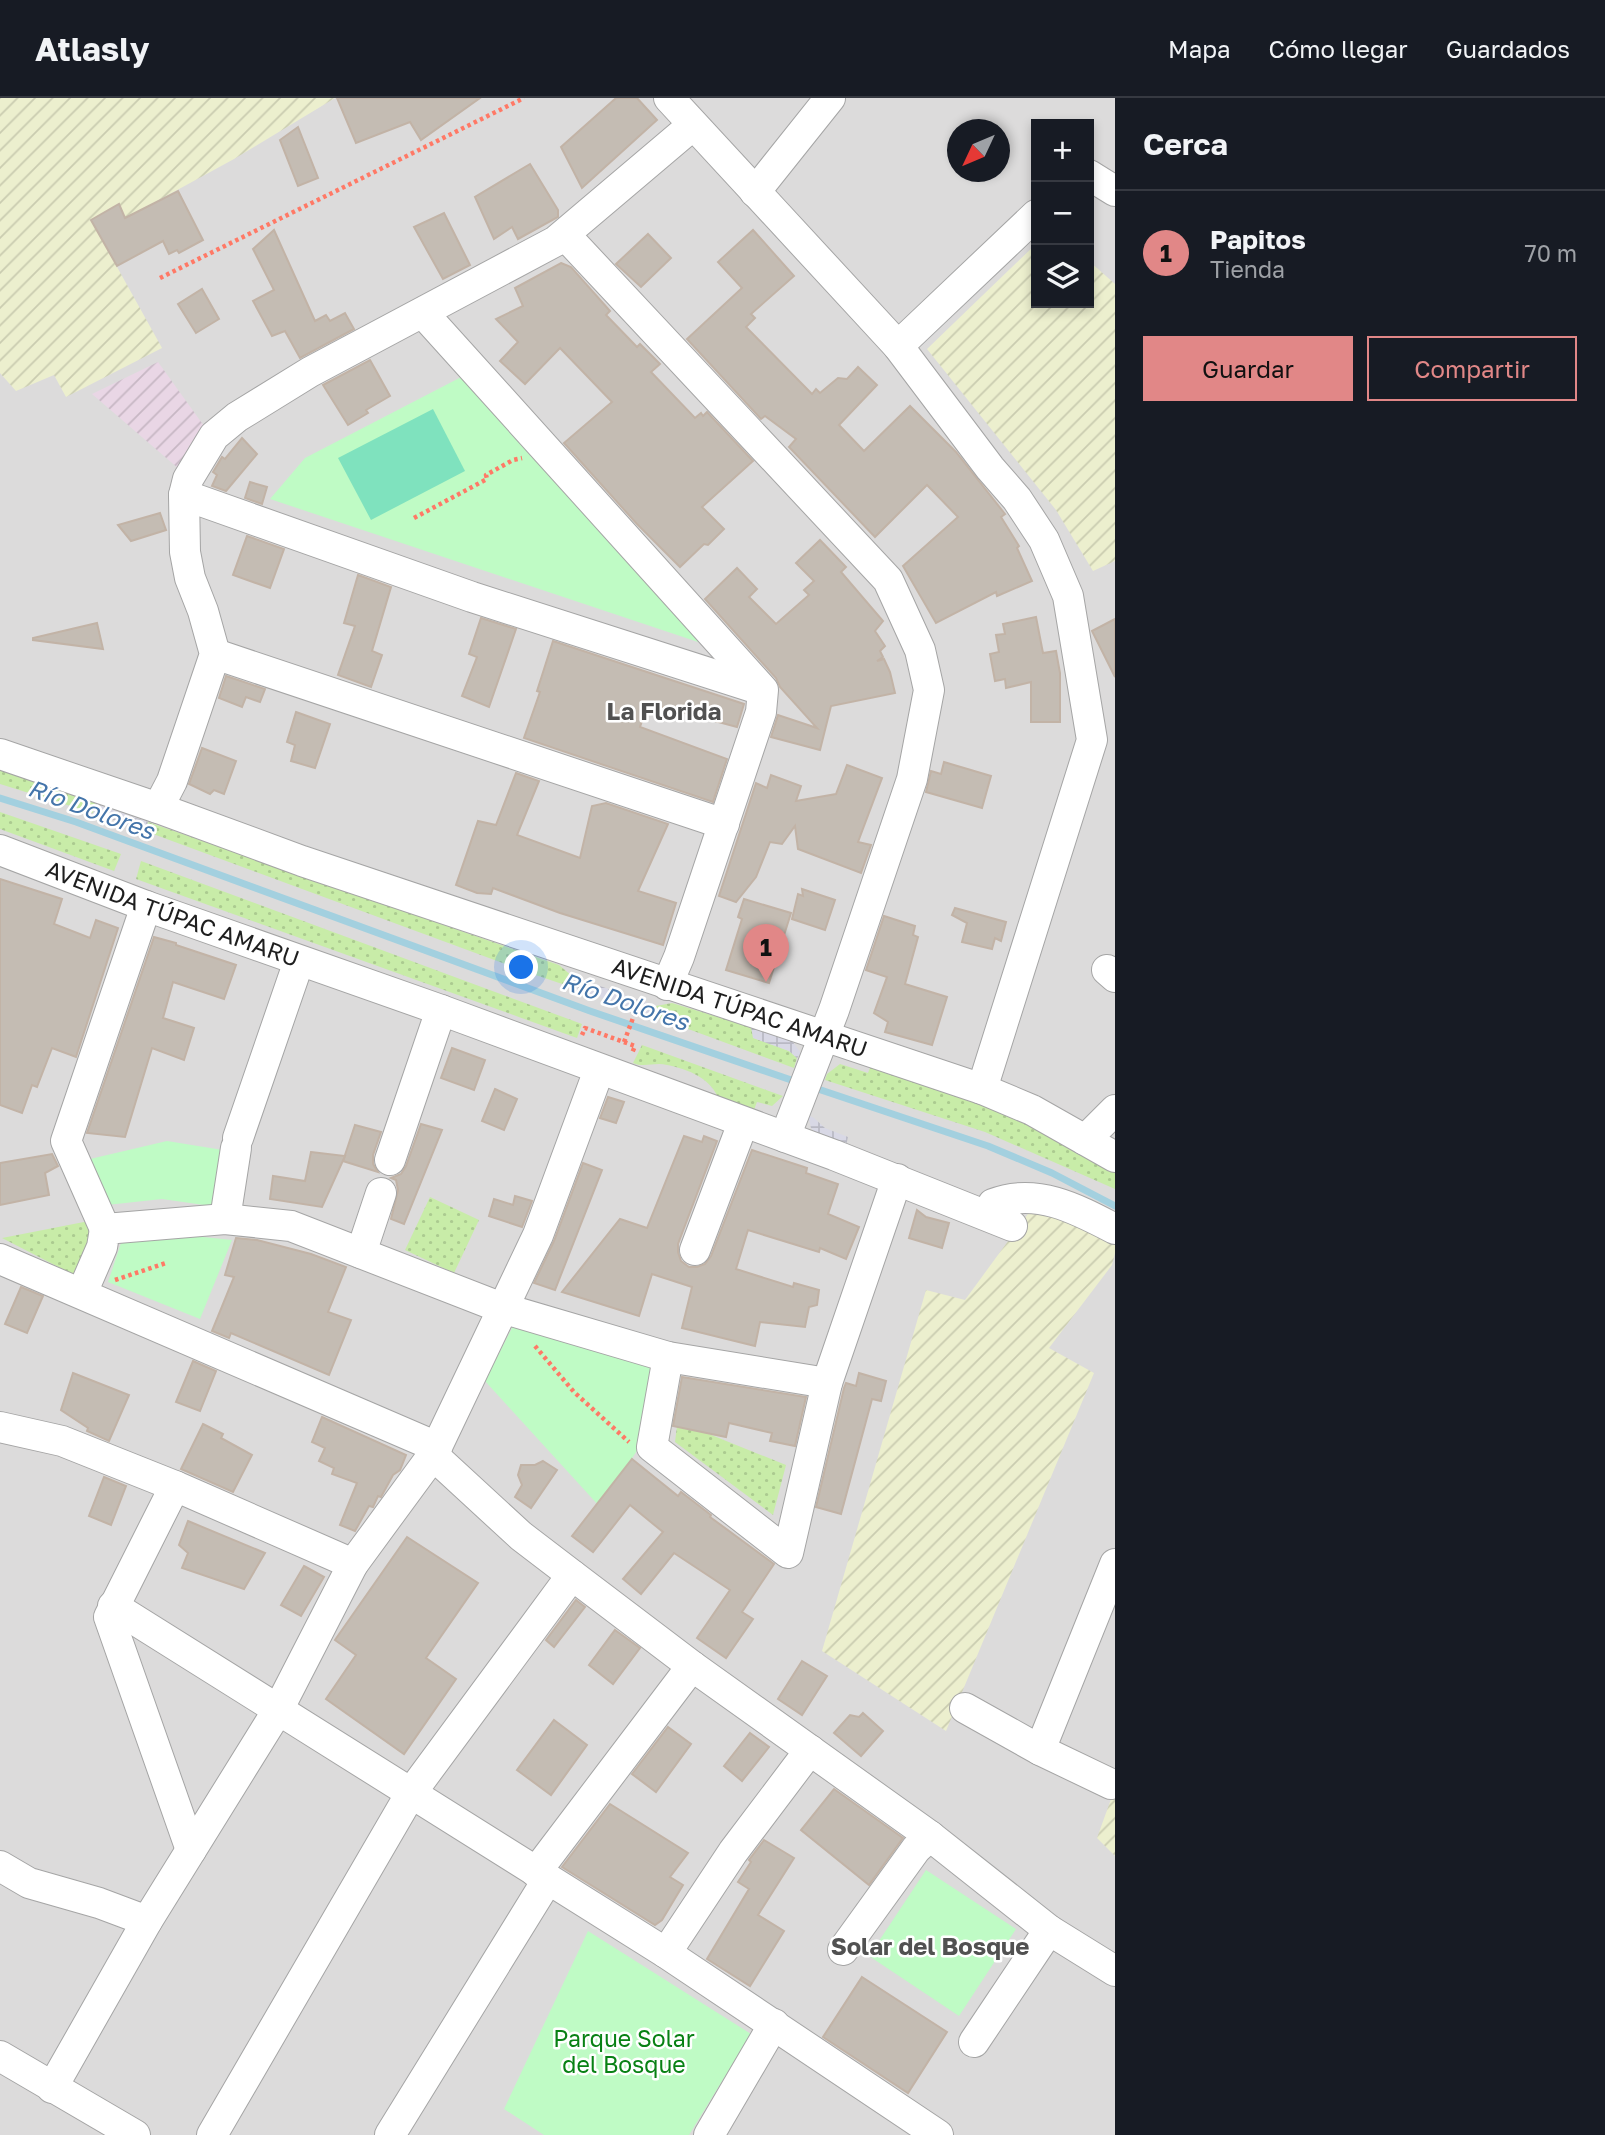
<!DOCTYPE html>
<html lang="es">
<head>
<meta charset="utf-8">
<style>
	:root { --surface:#171b24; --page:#20242c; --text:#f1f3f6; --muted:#9ea1a6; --line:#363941; --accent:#e18787 }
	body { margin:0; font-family:"Golos Text",sans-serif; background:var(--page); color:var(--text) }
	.controls { position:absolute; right:21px; top:21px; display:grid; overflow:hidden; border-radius:0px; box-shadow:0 4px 10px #0003 }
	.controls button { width:63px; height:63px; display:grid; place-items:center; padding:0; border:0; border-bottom:2px solid var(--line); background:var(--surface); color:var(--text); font:35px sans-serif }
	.compass { position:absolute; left:947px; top:21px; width:63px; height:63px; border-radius:50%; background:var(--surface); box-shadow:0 4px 10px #0003; rotate:226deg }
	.you { position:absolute; left:522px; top:870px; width:24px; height:24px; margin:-18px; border:5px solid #fff; border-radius:50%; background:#1a73e8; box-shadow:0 0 0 10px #1a73e833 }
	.badge { display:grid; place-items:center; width:46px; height:46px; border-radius:50%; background:var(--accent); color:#111; font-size:23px; font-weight:700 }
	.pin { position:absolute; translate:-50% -58px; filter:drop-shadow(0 2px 4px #0008) }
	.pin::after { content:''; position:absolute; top:37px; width:24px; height:21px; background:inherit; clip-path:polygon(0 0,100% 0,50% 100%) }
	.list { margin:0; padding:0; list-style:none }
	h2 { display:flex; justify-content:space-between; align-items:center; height:91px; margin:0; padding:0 28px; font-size:30px }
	h2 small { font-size:23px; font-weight:400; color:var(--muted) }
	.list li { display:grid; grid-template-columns:46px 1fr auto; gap:21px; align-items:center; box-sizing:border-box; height:126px; padding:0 28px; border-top:2px solid var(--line) }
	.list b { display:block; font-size:26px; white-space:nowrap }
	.list p { margin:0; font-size:23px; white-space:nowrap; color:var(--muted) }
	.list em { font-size:23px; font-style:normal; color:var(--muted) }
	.actions { display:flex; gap:14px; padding:21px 28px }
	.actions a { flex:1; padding:16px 0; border:2px solid var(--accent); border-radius:0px; text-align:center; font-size:24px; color:var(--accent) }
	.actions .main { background:var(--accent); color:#111 }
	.icon { flex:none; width:38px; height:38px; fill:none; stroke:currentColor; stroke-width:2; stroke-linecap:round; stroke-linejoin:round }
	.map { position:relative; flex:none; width:1115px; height:2037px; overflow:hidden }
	header { display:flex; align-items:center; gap:42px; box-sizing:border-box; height:98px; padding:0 35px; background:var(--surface); border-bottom:2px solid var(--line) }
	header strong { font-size:33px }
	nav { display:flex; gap:38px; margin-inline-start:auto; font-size:24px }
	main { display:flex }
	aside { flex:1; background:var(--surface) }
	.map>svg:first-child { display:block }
	.residential { fill:#dcdbdb; fill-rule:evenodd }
	.industrial { fill:url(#industrial-furrows) }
	.farmland { fill:url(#farmland-furrows) }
	.grass { fill:url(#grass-dots) }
	.park { fill:#bffbc5 }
	.pitch { fill:#7fe2be }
	.plaza { fill:url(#plaza-grid) }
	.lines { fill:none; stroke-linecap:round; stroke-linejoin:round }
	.stream { stroke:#a3d0df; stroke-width:7 }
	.building { fill:#c4bcb3; stroke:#c2b3a6; stroke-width:2 }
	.minor-casing { stroke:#a5a5a5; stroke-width:32 }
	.path { stroke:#ff7966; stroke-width:4.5; stroke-dasharray:3.5 3.5; stroke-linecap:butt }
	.minor { stroke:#fff; stroke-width:30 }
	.labels { text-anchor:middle; stroke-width:5; stroke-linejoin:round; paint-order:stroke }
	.street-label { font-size:23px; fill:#1e1e1e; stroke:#fff }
	.park-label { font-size:23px; fill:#088114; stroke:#fff }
	.neighbourhood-label { font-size:24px; font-weight:bold; fill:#515151; stroke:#fff }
	.water-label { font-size:24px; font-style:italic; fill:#4475aa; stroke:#fff }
</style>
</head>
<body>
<header>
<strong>Atlasly</strong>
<nav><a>Mapa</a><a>Cómo llegar</a><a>Guardados</a></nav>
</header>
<main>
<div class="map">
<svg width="1115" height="2037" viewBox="0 0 1115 2037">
	<defs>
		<pattern id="industrial-furrows" width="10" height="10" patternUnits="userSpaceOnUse" patternTransform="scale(1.75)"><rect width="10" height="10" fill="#e9d6e5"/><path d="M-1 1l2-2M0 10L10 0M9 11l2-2" fill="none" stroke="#c7b7c4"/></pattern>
		<pattern id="farmland-furrows" width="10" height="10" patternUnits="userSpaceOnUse" patternTransform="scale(1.75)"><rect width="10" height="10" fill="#ecefce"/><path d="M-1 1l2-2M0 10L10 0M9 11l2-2" fill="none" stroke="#caccb0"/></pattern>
		<pattern id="grass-dots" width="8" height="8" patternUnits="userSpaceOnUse" patternTransform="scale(1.75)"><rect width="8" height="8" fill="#c8eca8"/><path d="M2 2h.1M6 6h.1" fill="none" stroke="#abca90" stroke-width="1.8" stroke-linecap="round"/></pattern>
		<pattern id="plaza-grid" width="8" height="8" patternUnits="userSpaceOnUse" patternTransform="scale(1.75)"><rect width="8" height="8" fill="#d8d8e5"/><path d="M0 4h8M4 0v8" fill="none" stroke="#b9b9c4"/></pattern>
	</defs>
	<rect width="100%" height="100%" fill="#f0ece4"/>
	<!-- residential -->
	<path class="residential" d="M 0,0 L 66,0 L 126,120 L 335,0 L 1115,0 L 1115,2037 L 0,2037 ZM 1036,26 L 1089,26 L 1089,205 L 1036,205 ZM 958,32 L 1000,32 L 1000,74 L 958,74 Z"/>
	<!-- industrial -->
	<polygon class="industrial" points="158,264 204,328 179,371 92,296"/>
	<!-- farmland -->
	<g class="farmland">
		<polygon points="0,0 335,0 234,61 126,120 118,106 91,122 162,250 66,299 54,277 16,293 0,275"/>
		<polygon points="1036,146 1036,205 1089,205 1089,163 1115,186 1115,463 1093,473 1056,412 927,251"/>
		<polygon points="1033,1109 1115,1140 1115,1155 1112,1167 1049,1250 1094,1275 946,1633 822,1553 926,1192 965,1202"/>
		<polygon points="1115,1690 1115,1758 1097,1740"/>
	</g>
	<!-- grass -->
	<g class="grass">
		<polygon points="0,670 71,693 96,706 93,715 0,686"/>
		<polygon points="0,714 121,756 114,773 0,731"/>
		<polygon points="148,724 559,867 572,878 568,888 524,873 145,733"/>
		<polygon points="141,763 582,926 577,940 136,781"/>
		<polygon points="672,905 751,929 754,940 789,953 797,960 794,970 653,918 656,908"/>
		<path d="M 642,947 L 783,998 L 772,1008 L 757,1004 L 752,1017 L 719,1003 C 713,981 688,971 667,967 C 655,964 644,970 633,965 Z"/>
		<polygon points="840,966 868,975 871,967 999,1012 1115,1071 1115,1091 985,1034 825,982 827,976"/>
		<polygon points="430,1099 479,1122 454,1175 405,1152"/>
		<polygon points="89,1123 96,1147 78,1179 2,1140"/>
		<polygon points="677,1328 704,1334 786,1367 773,1417 675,1344"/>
	</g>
	<!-- park -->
	<g class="park">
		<polygon points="469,275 719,551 270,401 305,360"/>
		<polygon points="167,1043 229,1053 211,1108 162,1101 107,1107 90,1061"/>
		<polygon points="164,1135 232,1142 200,1221 108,1184 122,1142"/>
		<polygon points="514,1226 652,1267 642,1345 600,1409 485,1283"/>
		<polygon points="926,1772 1016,1831 959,1918 869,1858"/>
		<polygon points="588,1833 751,1936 689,2037 544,2037 504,2011"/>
	</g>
	<!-- pitch -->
	<polygon class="pitch" points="433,311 465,373 371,422 338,360"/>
	<!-- plaza -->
	<g class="plaza">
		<polygon points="96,706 148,724 145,733 93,715"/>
		<polygon points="572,878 656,908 653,918 568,888"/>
		<polygon points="751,929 792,943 801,955 797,960 789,953 753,940"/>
		<polygon points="808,1017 814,1020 825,1030 848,1039 846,1048 816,1035 811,1030"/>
	</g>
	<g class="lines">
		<!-- stream -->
		<g class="stream">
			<polyline points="0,700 76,724 590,913 797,984"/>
			<polyline points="812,989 988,1048 1052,1075 1115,1108"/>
		</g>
	</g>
	<!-- building -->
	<g class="building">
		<polygon points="337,0 480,0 421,42 410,24 356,45"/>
		<polygon points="616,0 637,0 657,22 582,90 561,49"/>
		<polygon points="298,29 318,80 298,88 280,42"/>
		<polygon points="530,66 558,112 558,119 518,141 512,129 494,141 475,99"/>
		<polygon points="178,93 203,142 179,155 177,152 169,156 163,143 117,168 91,122 119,106 125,120"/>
		<polygon points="444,115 470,167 443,181 414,129"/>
		<polygon points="274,132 315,223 326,217 330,223 345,215 354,231 300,260 285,233 272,238 253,203 274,192 253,151"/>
		<polygon points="753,132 794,178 751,216 755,220 746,229 812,296 816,291 820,295 838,280 847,281 858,269 877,287 839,327 864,353 910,308 956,354 1005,416 1001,419 1019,448 1017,450 1032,483 997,498 996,494 936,525 903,468 958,419 927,387 875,439 789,349 796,341 765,318 761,321 687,241 742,190 718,164"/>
		<polygon points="648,136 671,160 641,189 616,166"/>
		<polygon points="561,165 571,169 610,213 606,217 637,249 640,246 660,266 651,274 695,320 701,315 703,318 707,314 753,363 702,409 724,431 708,447 704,446 680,469 637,426 564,345 612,304 560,250 525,286 500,263 518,244 496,221 523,208 515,190"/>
		<polygon points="202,191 219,221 196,235 178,206"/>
		<polygon points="370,262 390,298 366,312 368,315 348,327 323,287"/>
		<polygon points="242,340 257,356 226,393 212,388 217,377 213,374 222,359 225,361"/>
		<polygon points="250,384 267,389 262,406 245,400"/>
		<polygon points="160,415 166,432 131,443 118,427"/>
		<polygon points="247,438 284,451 270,490 233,477"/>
		<polygon points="820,442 846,469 841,474 883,523 875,533 885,548 880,553 883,559 877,563 884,561 890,574 895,595 831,608 820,652 771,639 778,617 817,630 780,589 776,580 705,501 737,470 757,491 749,499 776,526 809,497 804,492 814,483 796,465"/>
		<polygon points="358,477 391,489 372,553 382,557 371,589 338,577 355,528 344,525"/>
		<polygon points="1036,519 1043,555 1056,553 1060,575 1060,624 1031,624 1031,584 1006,590 1005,581 995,583 990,556 999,554 996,537 1005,536 1003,526"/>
		<polygon points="481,520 516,531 489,609 462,598 477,559 469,556"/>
		<polygon points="1115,521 1115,579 1092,533"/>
		<polygon points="97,525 103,551 33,542 33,540"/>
		<polygon points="553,543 744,606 737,629 648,605 640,629 727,661 713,704 524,640 540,594 537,593"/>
		<polygon points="226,578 265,591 260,604 246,599 242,609 219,600"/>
		<polygon points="296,614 330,626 315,670 291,663 295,647 287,644"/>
		<polygon points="202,650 236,663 224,696 214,692 210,696 189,686"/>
		<polygon points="944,664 991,678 982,710 926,694 931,673 941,676"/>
		<polygon points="847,667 882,680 858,744 871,747 861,775 798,751 795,728 782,746 770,744 756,779 736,804 719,798 756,685 767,690 771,677 801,688 796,703 836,696"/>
		<polygon points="516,675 539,683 517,737 580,760 592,708 606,705 668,726 638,793 676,805 663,847 560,815 493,790 491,796 477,795 456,787 478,723 496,727"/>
		<polygon points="0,781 62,801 54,826 90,840 96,822 118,830 76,959 52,950 37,989 32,987 22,1015 0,1007"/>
		<polygon points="802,791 835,802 825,832 792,821 798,796 803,798"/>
		<polygon points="744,801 791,815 769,885 726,872 742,821 738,819"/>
		<polygon points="955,810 1006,824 1001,843 995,840 992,851 962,844 967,825 952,817"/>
		<polygon points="884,818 915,828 913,837 918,839 905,886 947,899 932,947 885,934 888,924 874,915 887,879 866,872"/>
		<polygon points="154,839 176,845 176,847 236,867 224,901 173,884 163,920 194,930 184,962 152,950 125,1039 87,1035"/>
		<polygon points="452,950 485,962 474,992 441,980"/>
		<polygon points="495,991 517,1001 504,1032 482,1023"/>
		<polygon points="608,999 624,1004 616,1025 600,1020"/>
		<polygon points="421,1026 442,1032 404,1126 391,1121 398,1092 396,1082 391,1080 401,1076 406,1068"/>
		<polygon points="355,1027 381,1034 373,1057 373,1066 378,1074 343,1063"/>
		<polygon points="684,1038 702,1044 704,1038 717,1043 678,1146 678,1154 681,1163 689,1169 697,1169 705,1166 711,1158 752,1052 807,1070 806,1075 838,1086 828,1116 859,1129 846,1161 820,1150 819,1154 748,1132 736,1171 793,1189 794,1185 819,1192 817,1207 809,1209 805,1229 760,1224 755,1248 682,1230 692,1189 652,1176 639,1218 562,1194 620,1121 647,1130"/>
		<polygon points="311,1054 345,1058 322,1109 270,1101 273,1078 305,1083"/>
		<polygon points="52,1056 58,1068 45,1075 49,1097 0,1107 0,1065"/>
		<polygon points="583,1065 602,1072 555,1192 534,1185 554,1143"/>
		<polygon points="515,1098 532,1103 522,1129 489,1118 494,1101 513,1107"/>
		<polygon points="917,1112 926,1119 949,1125 942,1150 909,1140"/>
		<polygon points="236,1140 257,1142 311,1156 346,1169 328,1214 351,1222 329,1277 231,1235 229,1240 212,1233 234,1179 225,1177"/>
		<polygon points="21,1189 43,1198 27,1235 5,1226"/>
		<polygon points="193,1263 216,1273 200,1313 176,1304"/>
		<polygon points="73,1275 129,1297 109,1343 87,1333 88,1330 61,1312"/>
		<polygon points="859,1275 886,1283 881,1303 872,1301 841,1416 816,1409 844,1290 846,1285 856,1288"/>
		<polygon points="682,1279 806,1299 795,1348 770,1343 772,1335 729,1325 726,1339 673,1328"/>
		<polygon points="322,1319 406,1357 400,1372 393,1377 381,1399 378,1398 373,1409 369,1408 355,1433 340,1427 357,1385 332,1376 334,1370 319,1363 325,1350 312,1344"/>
		<polygon points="203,1326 223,1336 221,1340 252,1357 233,1394 181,1371"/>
		<polygon points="632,1361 678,1398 681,1394 711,1417 710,1419 774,1466 742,1514 753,1521 726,1560 697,1540 730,1492 674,1455 641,1496 623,1481 663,1434 630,1407 593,1454 572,1438"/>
		<polygon points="543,1363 557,1372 531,1410 515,1399 522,1387 518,1377 521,1367 535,1367"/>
		<polygon points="104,1379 126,1388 111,1427 89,1418"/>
		<polygon points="188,1423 265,1455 244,1491 182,1470 188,1455 179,1447"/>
		<polygon points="407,1439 478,1485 426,1560 456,1581 404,1656 326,1601 356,1557 335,1542"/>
		<polygon points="304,1468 324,1479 301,1518 281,1507"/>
		<polygon points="576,1502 585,1509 554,1549 546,1542"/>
		<polygon points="615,1532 640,1550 613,1586 589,1567"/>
		<polygon points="802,1563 827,1578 802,1617 778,1601"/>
		<polygon points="863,1615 883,1633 861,1658 834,1635 850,1617 859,1619"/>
		<polygon points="554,1622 587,1647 551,1697 517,1672"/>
		<polygon points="668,1629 691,1646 656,1694 632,1676"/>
		<polygon points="750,1635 769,1649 742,1683 724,1668"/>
		<polygon points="834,1691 903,1740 869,1787 801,1732"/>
		<polygon points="610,1706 688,1755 670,1779 683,1787 662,1822 655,1827 562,1769"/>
		<polygon points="764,1742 794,1760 758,1817 784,1833 750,1888 707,1861 749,1791 738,1784 751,1764 749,1762"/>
		<polygon points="862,1879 947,1934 908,1995 823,1939"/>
	</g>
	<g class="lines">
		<defs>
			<g id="minor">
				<polyline points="669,0 898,248 990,370 1017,401 1044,442 1068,498 1092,642 982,991"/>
				<polyline points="1089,77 1115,93"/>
				<polyline points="755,94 830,0"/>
				<polyline points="565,137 888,482 920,552 929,592 912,681 834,912 785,1039"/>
				<polyline points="423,215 763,592 761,614 679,859 667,887"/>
				<polyline points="898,248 1036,117"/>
				<polyline points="184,397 472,499 762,592"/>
				<polyline points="215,556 724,726"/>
				<path id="s1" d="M 0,656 L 158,710 L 302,763 L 982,991 L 1032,1012 L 1115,1059"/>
				<polyline points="158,710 172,683 215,556 203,513 190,480 185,454 184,397 188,381 214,338 237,319 310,274 556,143 693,27"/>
				<path id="s2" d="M 0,752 L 146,808 L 441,912 L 834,1057 L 1012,1128"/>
				<polyline points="1107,872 1115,879"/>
				<polyline points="238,1040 299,863"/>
				<polyline points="1085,1042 1115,1012"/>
				<polyline points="390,1062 441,912"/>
				<path d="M 988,1117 L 993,1106 C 1036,1089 1077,1111 1115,1131"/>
				<polyline points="225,1121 236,1050"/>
				<polyline points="105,1131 66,1043 146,808"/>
				<polyline points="695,1152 743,1025"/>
				<polyline points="361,1155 381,1095"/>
				<polyline points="0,1161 437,1349"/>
				<polyline points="82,1195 102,1149 105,1131 225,1121 291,1128 502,1210 668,1259 827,1285"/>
				<polyline points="668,1259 652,1349 788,1455 827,1285 897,1081"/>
				<polyline points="0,1329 62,1343 175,1388 353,1466"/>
				<polyline points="433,1357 521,1438 572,1477 692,1568 930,1738 1049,1832 1115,1873"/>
				<polyline points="175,1388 109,1519 191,1752"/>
				<polyline points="113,1508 666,1855 938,2037"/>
				<polyline points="965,1610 1040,1652 1111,1686"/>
				<polyline points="1040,1652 1115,1466"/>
				<polyline points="0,1768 29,1785 99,1805 147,1823"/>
				<polyline points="536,1774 692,1568"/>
				<polyline points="843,1852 916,1751 930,1738"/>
				<polyline points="666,1855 733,1754 810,1652"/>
				<polyline points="974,1944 1049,1832"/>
				<polyline points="0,1958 135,2037"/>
				<polyline points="52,1990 147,1823 278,1612 353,1466 433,1357 538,1137 599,972"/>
				<polyline points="212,2037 411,1695 572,1477"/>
				<polyline points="390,2037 548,1781"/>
				<polyline points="709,2037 774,1926"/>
			</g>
		</defs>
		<!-- minor casing -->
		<use href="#minor" class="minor-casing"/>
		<!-- path -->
		<g class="path">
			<polyline points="160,180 524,0"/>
			<polyline points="414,420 487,381 486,377 513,362 522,360"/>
			<polyline points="582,937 585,930 635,948 632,955"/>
			<polyline points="624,944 636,912"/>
			<polyline points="115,1182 166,1165"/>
			<polyline points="535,1248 574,1294 629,1344"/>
		</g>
		<!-- minor -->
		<use href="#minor" class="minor"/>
	</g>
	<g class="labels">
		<!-- street labels -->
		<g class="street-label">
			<text dy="8" stroke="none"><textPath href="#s2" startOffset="184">AVENIDA TÚPAC AMARU</textPath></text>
			<text dy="8" stroke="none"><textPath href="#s1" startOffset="782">AVENIDA TÚPAC AMARU</textPath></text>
		</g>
		<!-- park labels -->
		<g class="park-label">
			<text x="624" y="1949">Parque Solar<tspan x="624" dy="26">del Bosque</tspan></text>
		</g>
		<!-- neighbourhood labels -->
		<g class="neighbourhood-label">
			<text x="664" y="622">La Florida</text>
			<text x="930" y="1857">Solar del Bosque</text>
		</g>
		<!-- water labels -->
		<g class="water-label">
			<text transform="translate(91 712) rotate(20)" y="8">Río Dolores</text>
			<text transform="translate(625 904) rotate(19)" y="8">Río Dolores</text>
		</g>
	</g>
</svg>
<div class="controls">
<button>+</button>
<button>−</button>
<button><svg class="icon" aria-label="layers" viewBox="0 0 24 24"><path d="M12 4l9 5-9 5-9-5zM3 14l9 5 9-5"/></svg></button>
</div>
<svg class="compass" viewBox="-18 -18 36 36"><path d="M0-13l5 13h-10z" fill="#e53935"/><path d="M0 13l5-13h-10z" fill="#9ea1a6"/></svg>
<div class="you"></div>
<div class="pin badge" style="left:766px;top:884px">1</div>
</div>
<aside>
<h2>Cerca<small></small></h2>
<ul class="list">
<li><span class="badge">1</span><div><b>Papitos</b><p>Tienda</p></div><em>70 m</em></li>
</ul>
<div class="actions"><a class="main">Guardar</a><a>Compartir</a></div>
</aside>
</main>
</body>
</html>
